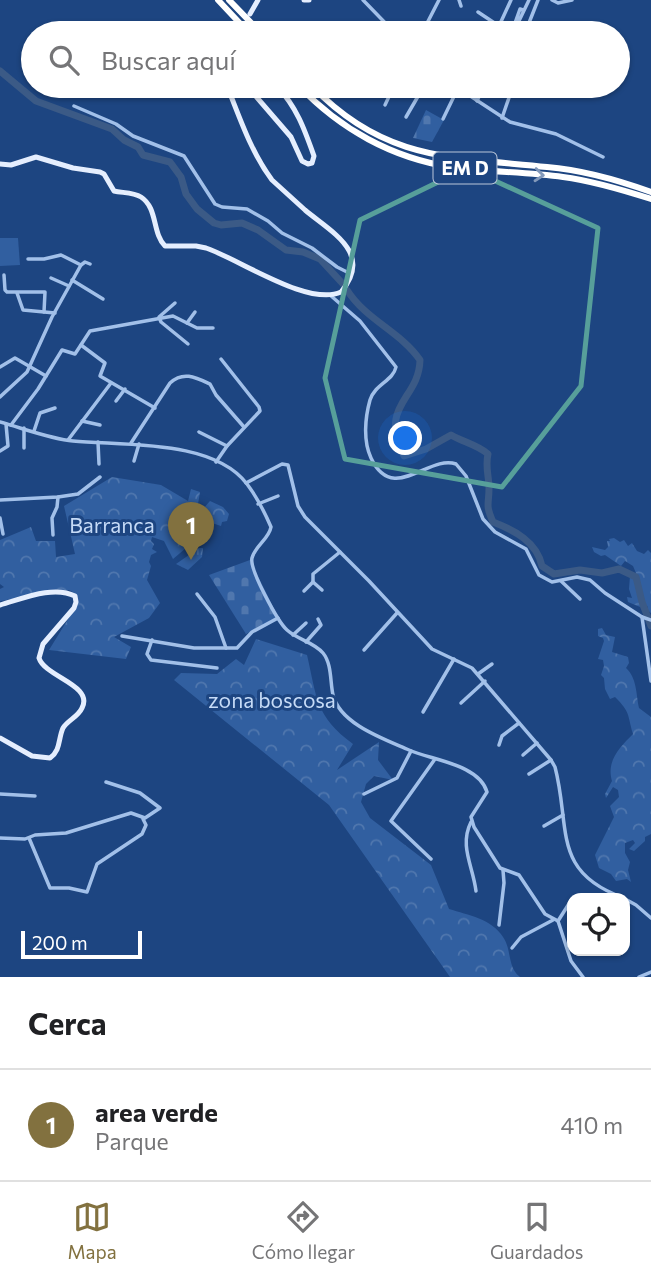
<!DOCTYPE html>
<html lang="es">
<head>
<meta charset="utf-8">
<style>
	:root { --surface:#fff; --page:#f6f6f6; --text:#202124; --muted:#757577; --line:#e0e0e0; --accent:#82713f }
	body { margin:0; font-family:Commissioner,sans-serif; background:var(--page); color:var(--text) }
	.controls { position:absolute; right:21px; bottom:21px; display:grid; overflow:hidden; border-radius:14px; box-shadow:0 2px 5px #0004 }
	.controls button { width:63px; height:63px; display:grid; place-items:center; padding:0; border:0; border-bottom:2px solid var(--line); background:var(--surface); color:var(--text); font:35px sans-serif }
	.scale { position:absolute; left:21px; bottom:18px; width:121px; box-sizing:border-box; padding-left:7px; border:4px solid #fff; border-top:0; font-size:19px; line-height:24px; white-space:nowrap; color:#fff; -webkit-text-stroke:5px #1d4581; paint-order:stroke }
	.you { position:absolute; left:406px; top:439px; width:24px; height:24px; margin:-18px; border:5px solid #fff; border-radius:50%; background:#1a73e8; box-shadow:0 0 0 10px #1a73e833 }
	.badge { display:grid; place-items:center; width:46px; height:46px; border-radius:50%; background:var(--accent); color:#fff; font-size:23px; font-weight:700 }
	.pin { position:absolute; translate:-50% -58px; filter:drop-shadow(0 2px 4px #0008) }
	.pin::after { content:''; position:absolute; top:37px; width:24px; height:21px; background:inherit; clip-path:polygon(0 0,100% 0,50% 100%) }
	.list { margin:0; padding:0; list-style:none }
	h2 { display:flex; justify-content:space-between; align-items:center; height:91px; margin:0; padding:0 28px; font-size:30px }
	h2 small { font-size:23px; font-weight:400; color:var(--muted) }
	.list li { display:grid; grid-template-columns:46px 1fr auto; gap:21px; align-items:center; box-sizing:border-box; height:112px; padding:0 28px; border-top:2px solid var(--line) }
	.list b { display:block; font-size:26px; white-space:nowrap }
	.list p { margin:0; font-size:23px; white-space:nowrap; color:var(--muted) }
	.list em { font-size:23px; font-style:normal; color:var(--muted) }
	.icon { flex:none; width:38px; height:38px; fill:none; stroke:currentColor; stroke-width:2; stroke-linecap:round; stroke-linejoin:round }
	.map { position:relative; flex:none; width:651px; height:977px; overflow:hidden }
	.search { position:absolute; background:var(--surface); box-shadow:0 2px 5px #0004; left:21px; right:21px; top:21px; height:77px; display:flex; align-items:center; gap:18px; box-sizing:border-box; padding:0 24px; border-radius:38px; color:var(--muted); font-size:26px }
	.sheet { height:203px; background:var(--surface) }
	nav { display:flex; justify-content:space-around; align-items:center; box-sizing:border-box; height:98px; border-top:2px solid var(--line); background:var(--surface); font-size:19px; color:var(--muted) }
	nav a { display:grid; justify-items:center; gap:4px }
	nav .on { color:var(--accent) }
	.map>svg:first-child { display:block }
	.grass { fill:#315fa0 }
	.forest { fill:url(#forest-crowns) }
	.cemetery { fill:url(#cemetery-stones) }
	.park { fill:url(#park-tufts) }
	.lines { fill:none; stroke-linecap:round; stroke-linejoin:round }
	.river { stroke:#3b5a86; stroke-width:7 }
	.minor { stroke:#a2c0e9; stroke-width:3.5 }
	.major { stroke:#e5eefe; stroke-width:5 }
	.highway { stroke:#fff; stroke-width:6 }
	.oneway { stroke:#8399ba }
	.marked { fill:none; stroke:#579f9a; stroke-width:5; stroke-linejoin:round }
	.labels { text-anchor:middle; stroke-width:6; stroke-linejoin:round; paint-order:stroke }
	.shield { fill:#1d4581; stroke:#bbc7d9; stroke-width:2 }
	.shield-label { font-size:19px; font-weight:bold; fill:#fff }
	.park-label { font-size:21px; fill:#c6dbf7; stroke:#1d4581 }
</style>
</head>
<body>
<div class="map">
<svg width="651" height="977" viewBox="0 0 651 977">
	<defs>
		<pattern id="forest-crowns" width="20" height="18" patternUnits="userSpaceOnUse" patternTransform="scale(1.75)"><rect width="20" height="18" fill="#315fa0"/><path d="M2 6a3 3 0 1 1 6 0M12 15a3 3 0 1 1 6 0" fill="none" stroke="#5077ae"/></pattern>
		<pattern id="cemetery-stones" width="16" height="16" patternUnits="userSpaceOnUse" patternTransform="scale(1.75)"><rect width="16" height="16" fill="#315fa0"/><path d="M2 7V4a2 2 0 0 1 4 0v3zM10 15v-3a2 2 0 0 1 4 0v3z" fill="#5077ae"/></pattern>
		<pattern id="park-tufts" width="24" height="20" patternUnits="userSpaceOnUse" patternTransform="scale(1.75)"><rect width="24" height="20" fill="#315fa0"/><path d="M3 7l-1-3M5 7V3M7 7l1-3M15 17l-1-3M17 17v-4M19 17l1-3" fill="none" stroke="#5077ae"/></pattern>
	</defs>
	<rect width="100%" height="100%" fill="#1d4581"/>
	<!-- grass -->
	<polygon class="grass" points="0,238 18,238 20,265 0,266"/>
	<!-- forest -->
	<g class="forest">
		<path d="M 112,477 L 161,485 L 188,501 L 191,489 L 200,492 L 198,504 L 203,509 L 210,501 L 223,507 L 229,514 L 227,521 L 222,522 L 221,526 L 212,523 L 212,516 L 206,518 L 208,524 C 196,528 187,533 178,540 L 186,548 L 173,559 L 164,541 L 152,537 L 151,541 L 154,544 L 152,549 L 157,552 L 151,555 L 149,562 L 151,566 L 147,580 L 160,603 L 149,618 L 114,637 L 131,647 L 126,659 L 49,650 L 78,603 C 79,595 75,593 69,590 L 0,601 L 0,589 L 4,587 L 0,584 L 0,540 L 31,527 L 36,541 L 55,541 L 56,557 L 75,554 L 64,506 Z"/>
		<polygon points="614,538 620,542 624,540 628,546 632,543 637,551 644,554 648,550 651,553 651,613 647,610 648,606 645,609 628,602 627,597 632,598 629,589 630,576 636,573 633,566 625,561 621,566 605,555 601,556 594,552 592,547 605,550 608,547 607,541 610,541 609,539"/>
		<path d="M 602,628 L 606,635 L 615,637 L 612,652 L 628,657 L 629,663 L 626,668 C 637,678 636,694 639,708 L 651,717 L 651,834 L 645,837 L 645,841 L 634,851 L 629,849 L 635,843 L 633,840 L 625,843 L 625,853 L 630,862 L 628,870 L 631,882 L 627,879 L 616,881 L 611,874 L 599,868 L 595,855 L 614,817 L 610,806 L 619,797 L 618,790 L 613,787 L 606,798 L 605,794 L 612,781 C 606,761 620,747 633,734 C 627,714 631,713 615,697 L 610,699 L 605,689 L 604,678 L 601,675 L 604,666 L 603,660 L 598,659 L 604,641 L 603,638 L 598,636 L 598,629 Z"/>
		<path d="M 256,639 L 307,655 C 317,698 315,716 353,744 L 337,770 L 379,742 L 378,760 L 393,780 L 374,776 L 366,784 L 361,802 L 370,818 L 431,865 L 449,909 C 468,915 492,919 503,937 C 512,950 507,967 520,977 L 450,977 L 329,805 L 174,680 L 181,673 L 217,674 L 236,659 L 244,665 Z"/>
	</g>
	<!-- cemetery -->
	<g class="cemetery">
		<polygon points="426,110 444,120 432,142 413,138"/>
		<polygon points="250,560 278,617 246,634 209,575"/>
	</g>
	<!-- park -->
	<polygon class="park" points="199,548 203,548 202,557 188,570 176,564"/>
	<g class="lines">
		<!-- river -->
		<g class="river">
			<polyline points="0,71 36,101 112,129 124,140 138,147 143,155 170,162 181,177 186,194 197,209 214,223 221,225 242,223 258,230 286,250 303,252 320,259 343,284"/>
			<path d="M 347,290 C 366,320 401,332 420,360 C 419,400 378,404 404,456 L 426,449 L 451,435 C 463,442 478,445 488,454 C 485,467 489,476 489,488 C 489,505 485,504 493,522 C 514,530 537,542 542,566 L 554,574 L 580,570 L 602,573 L 619,569 L 636,577 L 642,602 L 651,626"/>
		</g>
		<!-- minor -->
		<g class="minor">
			<polyline points="363,0 395,33"/>
			<polyline points="459,0 461,6"/>
			<polyline points="552,0 558,3 572,0"/>
			<polyline points="523,10 520,9 515,23 518,23 529,0"/>
			<polyline points="478,12 499,26 511,0"/>
			<polyline points="422,33 439,0"/>
			<polyline points="500,33 501,33"/>
			<polyline points="525,33 538,0"/>
			<polyline points="455,86 510,122 556,134 603,157"/>
			<polyline points="477,101 484,86"/>
			<polyline points="385,105 394,86"/>
			<polyline points="74,106 116,124 133,136 184,156 215,204 222,207 247,209 268,221 282,233 312,248 337,267 351,274"/>
			<polyline points="406,117 424,86"/>
			<polyline points="502,118 513,86"/>
			<polyline points="443,119 458,88"/>
			<polyline points="28,259 44,259 61,255 81,265"/>
			<polyline points="4,275 5,290 7,292 45,292 44,312"/>
			<polyline points="51,278 69,286"/>
			<polyline points="72,280 103,299"/>
			<polyline points="17,293 23,310 55,313"/>
			<path d="M 330,295 L 360,321 L 396,367 C 393,381 375,384 370,400 C 365,418 363,441 371,458 C 393,505 429,454 456,464 L 466,476 L 483,519 L 495,532 L 526,549 L 539,575 L 552,582 L 577,577 L 590,580 L 605,593 L 642,617 L 651,681"/>
			<polyline points="175,303 159,317 161,322 188,344"/>
			<polyline points="187,323 195,312"/>
			<polyline points="81,345 105,363 100,376 155,408"/>
			<polyline points="0,367 15,358 46,376"/>
			<polyline points="0,397 27,372 52,317 81,265 85,262 90,264"/>
			<polyline points="116,401 125,389"/>
			<polyline points="82,421 100,425"/>
			<path d="M 0,422 C 22,428 51,439 73,441 C 123,446 213,439 247,484 C 256,496 265,513 271,527 C 269,539 255,546 252,558 C 249,569 278,622 287,630 C 298,640 314,642 323,653 C 332,664 330,682 333,695 C 340,724 384,739 409,750 C 431,760 479,764 487,792 L 471,817 L 474,827 L 500,868 L 519,875 L 545,914 L 558,921"/>
			<polyline points="11,425 38,389 62,350 75,354 90,331 173,316 197,328 213,328"/>
			<polyline points="34,431 40,413 55,408"/>
			<polyline points="199,432 227,446"/>
			<polyline points="68,440 111,383"/>
			<polyline points="98,442 99,464"/>
			<path d="M 131,443 L 170,383 C 183,371 195,377 210,384 L 216,395 L 244,427"/>
			<polyline points="24,448 24,428"/>
			<polyline points="0,451 8,446 6,424"/>
			<polyline points="134,461 139,444"/>
			<polyline points="216,462 227,446 260,411 259,407 221,359"/>
			<path d="M 246,483 L 282,464 L 288,465 L 298,506 L 305,517 L 369,581 L 432,649 L 472,668 L 551,760 L 555,767 C 571,828 551,872 624,898"/>
			<polyline points="0,500 58,497 78,494 100,477"/>
			<polyline points="258,504 278,496"/>
			<polyline points="0,518 3,534"/>
			<polyline points="53,535 52,518 57,507 58,497"/>
			<polyline points="561,581 580,599"/>
			<polyline points="322,590 313,582 313,574 340,552"/>
			<polyline points="304,591 313,582"/>
			<polyline points="197,594 215,617 226,648"/>
			<polyline points="642,617 651,620"/>
			<polyline points="293,635 306,623"/>
			<polyline points="122,636 194,648 237,648 252,632 278,618"/>
			<polyline points="152,640 147,654 151,660 217,668"/>
			<polyline points="306,642 321,625 318,619"/>
			<polyline points="364,650 397,613"/>
			<polyline points="478,674 492,664"/>
			<polyline points="461,703 485,681"/>
			<polyline points="423,712 454,659"/>
			<polyline points="499,745 502,736 519,723"/>
			<polyline points="523,755 537,743"/>
			<polyline points="529,774 551,760"/>
			<polyline points="0,794 35,796"/>
			<polyline points="364,794 397,778 411,751"/>
			<path d="M 471,822 C 459,846 473,866 476,891"/>
			<polyline points="544,826 563,815"/>
			<polyline points="0,838 25,839 35,835 66,833 131,813 145,818 160,808 140,793 106,782"/>
			<polyline points="29,838 50,888 69,888 87,892 97,864 142,834 146,825 143,819"/>
			<polyline points="431,859 391,821 435,759"/>
			<polyline points="625,899 636,905 651,918"/>
			<polyline points="558,921 571,961 583,977"/>
			<polyline points="558,921 572,899"/>
			<polyline points="499,925 504,883 503,870"/>
			<polyline points="512,948 521,937 553,920"/>
			<polyline points="639,977 651,972"/>
		</g>
		<!-- major -->
		<g class="major">
			<polyline points="304,0 309,0"/>
			<polyline points="250,14 258,0"/>
			<path d="M 247,86 L 291,137 L 302,161 L 308,164 L 312,163 L 314,156 C 304,128 297,108 277,86"/>
			<path d="M 0,164 L 11,165 L 36,157 L 73,168 L 100,172 L 104,174 L 114,191 C 122,193 133,192 141,197 C 158,208 152,233 165,246 L 196,246 L 206,248 C 239,259 308,307 341,292 C 374,253 331,232 305,210 C 294,200 283,190 272,180 C 251,152 240,118 227,86"/>
			<path d="M 0,605 C 22,599 53,585 75,596 L 76,602 L 74,608 L 43,644 L 39,658 C 45,677 94,685 82,708 C 78,717 68,720 63,728 C 58,739 61,750 50,758 L 32,756 L 0,738"/>
		</g>
		<!-- highway -->
		<g class="highway">
			<polyline points="218,0 249,33"/>
			<polyline points="229,0 261,33"/>
			<path d="M 299,86 C 340,129 392,158 451,167 C 488,172 526,172 563,177 C 593,181 623,190 651,199"/>
			<path d="M 312,86 C 384,161 451,157 547,167 C 582,170 618,180 651,192"/>
		</g>
	</g>
	<!-- one-way arrows -->
	<defs><path id="oneway-chevron" d="M-2-3.5L2.5 0L-2 3.5" fill="none" stroke-width="1.6" stroke-linecap="round" stroke-linejoin="round" transform="scale(1.75)"/></defs>
	<use class="oneway" href="#oneway-chevron" transform="translate(539 175) rotate(5)"/>
	<!-- marked area -->
	<path class="marked" d="M 467,168 L 598,228 L 581,386 L 502,487 L 345,459 L 325,378 L 360,220 Z"/>
	<g class="labels">
		<!-- shield labels -->
		<rect class="shield" x="433.5" y="152.5" width="63" height="31" rx="5"/>
		<g class="shield-label">
			<text x="465" y="175">EM D</text>
		</g>
		<!-- park labels -->
		<g class="park-label">
			<text x="112" y="533">Barranca</text>
			<text x="272" y="708">zona boscosa</text>
		</g>
	</g>
</svg>
<div class="controls">
<button><svg class="icon" aria-label="locate" viewBox="0 0 24 24"><circle cx="12" cy="12" r="6"/><path d="M12 2v4M12 18v4M2 12h4M18 12h4"/></svg></button>
</div>
<div class="scale">200 m</div>
<div class="you"></div>
<div class="pin badge" style="left:191px;top:560px">1</div>
<div class="search"><svg class="icon" aria-label="search" viewBox="0 0 24 24"><circle cx="10" cy="10" r="6"/><path d="M15 15l6 6"/></svg>Buscar aquí</div>
</div>
<section class="sheet">
<h2>Cerca<small></small></h2>
<ul class="list">
<li><span class="badge">1</span><div><b>area verde</b><p>Parque</p></div><em>410 m</em></li>
</ul>
</section>
<nav>
<a class="on"><svg class="icon" aria-label="map" viewBox="0 0 24 24"><path d="M3 6l6-2 6 2 6-2v14l-6 2-6-2-6 2zM9 4v14M15 6v14"/></svg>Mapa</a>
<a><svg class="icon" aria-label="directions" viewBox="0 0 24 24"><path d="M12 3l9 9-9 9-9-9zM9 14v-3h6M13 9l2 2-2 2"/></svg>Cómo llegar</a>
<a><svg class="icon" aria-label="saved" viewBox="0 0 24 24"><path d="M7 4h10v16l-5-4-5 4z"/></svg>Guardados</a>
</nav>
</body>
</html>
